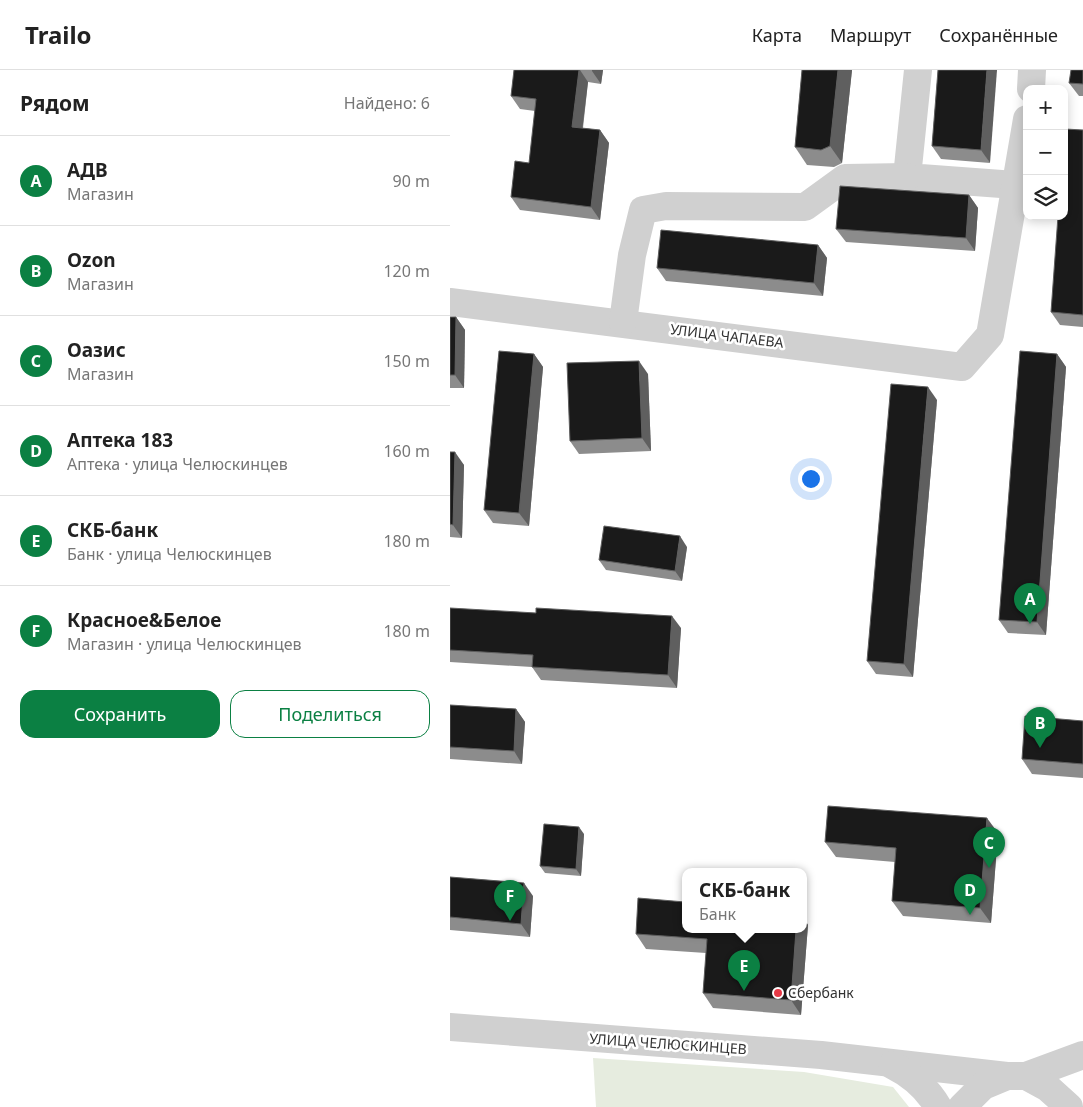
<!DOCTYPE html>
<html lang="ru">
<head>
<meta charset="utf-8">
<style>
	:root { --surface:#fff; --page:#f2f2f2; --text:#222; --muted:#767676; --line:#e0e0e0; --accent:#0b8043 }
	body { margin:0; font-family:"Noto Sans",sans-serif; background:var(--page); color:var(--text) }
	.controls { position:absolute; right:15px; top:15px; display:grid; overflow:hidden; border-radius:10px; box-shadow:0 2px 12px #0003 }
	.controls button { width:45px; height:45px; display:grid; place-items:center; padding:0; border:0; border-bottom:1px solid var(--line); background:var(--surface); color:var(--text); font:25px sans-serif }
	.you { position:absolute; left:360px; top:408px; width:18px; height:18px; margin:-12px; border:4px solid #fff; border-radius:50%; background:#1a73e8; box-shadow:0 0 0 8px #1a73e833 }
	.badge { display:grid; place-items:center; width:32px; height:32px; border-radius:50%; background:var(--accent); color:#fff; font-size:16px; font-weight:700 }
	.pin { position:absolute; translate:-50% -41px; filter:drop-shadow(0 1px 2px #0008) }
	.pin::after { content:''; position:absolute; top:26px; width:18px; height:15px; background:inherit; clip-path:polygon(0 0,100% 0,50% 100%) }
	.popup { position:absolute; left:232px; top:798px; width:125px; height:65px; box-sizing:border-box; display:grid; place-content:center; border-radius:10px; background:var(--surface); filter:drop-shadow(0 1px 4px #0005); font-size:16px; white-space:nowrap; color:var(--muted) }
	.popup b { font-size:19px; color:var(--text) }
	.popup::after { content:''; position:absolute; left:50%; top:100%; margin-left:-10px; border:10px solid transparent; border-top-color:var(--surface) }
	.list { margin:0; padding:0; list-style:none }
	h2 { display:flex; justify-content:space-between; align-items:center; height:65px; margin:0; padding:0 20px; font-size:21px }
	h2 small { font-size:16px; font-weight:400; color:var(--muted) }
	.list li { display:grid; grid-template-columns:32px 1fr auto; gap:15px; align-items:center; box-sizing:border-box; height:90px; padding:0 20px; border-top:1px solid var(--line) }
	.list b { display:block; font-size:19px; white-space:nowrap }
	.list p { margin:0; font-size:16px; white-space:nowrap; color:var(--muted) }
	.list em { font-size:16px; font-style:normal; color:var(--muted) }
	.actions { display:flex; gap:10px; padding:15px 20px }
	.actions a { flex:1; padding:11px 0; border:1px solid var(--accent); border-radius:15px; text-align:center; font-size:18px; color:var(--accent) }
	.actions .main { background:var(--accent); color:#fff }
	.icon { flex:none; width:28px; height:28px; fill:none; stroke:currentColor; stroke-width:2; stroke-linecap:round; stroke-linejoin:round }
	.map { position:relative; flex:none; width:633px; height:1037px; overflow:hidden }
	header { display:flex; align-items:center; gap:30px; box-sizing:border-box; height:70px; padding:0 25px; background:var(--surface); border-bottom:1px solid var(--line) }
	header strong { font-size:24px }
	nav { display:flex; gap:28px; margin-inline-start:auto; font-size:18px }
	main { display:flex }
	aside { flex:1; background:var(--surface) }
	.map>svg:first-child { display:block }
	.park { fill:#e6ecdf }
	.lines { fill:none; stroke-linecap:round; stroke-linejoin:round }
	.minor { stroke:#d0d0d0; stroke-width:28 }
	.wall { fill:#8c8c8c }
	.shaded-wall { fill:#5f5f5f }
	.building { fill:#1a1a1a; stroke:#5f5f5f }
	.poi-dot { fill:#e63946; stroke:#fff; stroke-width:2 }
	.labels { text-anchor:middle; stroke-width:5; stroke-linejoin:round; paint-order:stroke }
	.street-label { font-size:14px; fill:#333; stroke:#fff }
	.poi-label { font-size:14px; fill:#333; stroke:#fff; text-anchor:start }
</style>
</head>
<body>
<header>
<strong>Trailo</strong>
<nav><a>Карта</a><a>Маршрут</a><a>Сохранённые</a></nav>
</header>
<main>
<aside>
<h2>Рядом<small>Найдено: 6</small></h2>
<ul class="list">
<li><span class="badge">A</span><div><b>АДВ</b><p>Магазин</p></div><em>90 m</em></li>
<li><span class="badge">B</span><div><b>Ozon</b><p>Магазин</p></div><em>120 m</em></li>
<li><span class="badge">C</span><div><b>Оазис</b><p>Магазин</p></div><em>150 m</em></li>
<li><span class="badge">D</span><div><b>Аптека 183</b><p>Аптека · улица Челюскинцев</p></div><em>160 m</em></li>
<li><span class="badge">E</span><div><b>СКБ-банк</b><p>Банк · улица Челюскинцев</p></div><em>180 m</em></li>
<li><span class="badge">F</span><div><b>Красное&amp;Белое</b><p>Магазин · улица Челюскинцев</p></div><em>180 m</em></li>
</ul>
<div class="actions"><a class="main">Сохранить</a><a>Поделиться</a></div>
</aside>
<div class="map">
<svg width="633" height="1037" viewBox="0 0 633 1037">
	<rect width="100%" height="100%" fill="#fff"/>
	<!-- park -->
	<polygon class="park" points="143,988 354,1002 443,1017 459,1037 146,1037"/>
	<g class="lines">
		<!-- minor -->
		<g class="minor">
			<polyline points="468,0 457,107 565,115"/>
			<polyline points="581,19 582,0"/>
			<polyline points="0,232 512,297 540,265 577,49"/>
			<polyline points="173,252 182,185 193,140 216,136 355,137 395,108 457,107"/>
			<polyline points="0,957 371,985 557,1006"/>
			<path d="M 442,995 C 462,1005 477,1018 488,1037"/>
			<polyline points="576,1006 633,985"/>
			<polyline points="512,1037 533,1016 557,1006 576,1006 598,1018 619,1037"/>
		</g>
	</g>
	<!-- wall -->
	<g class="wall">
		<polygon points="64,0 153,0 151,14 138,12 133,58 150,60 159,73 150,150 70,140 61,127 79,93 85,41 70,39 61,26"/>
		<polygon points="352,0 402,0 392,93 384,97 357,95 345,77"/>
		<polygon points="488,0 540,93 491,89 482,76"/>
		<polygon points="633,0 633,26 629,26 619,13"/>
		<polygon points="633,60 633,257 610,255 601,242"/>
		<polygon points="519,125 528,138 525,181 396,172 386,159"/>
		<polygon points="368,175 377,188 373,226 216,211 207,198"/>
		<polygon points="0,247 6,247 15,260 14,318 0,318"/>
		<polygon points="84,284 93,297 79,456 43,453 34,440"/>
		<polygon points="607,284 616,297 596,565 558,563 549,550"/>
		<polygon points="198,304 201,381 129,384 120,371"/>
		<polygon points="487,330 463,607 426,604 417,591"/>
		<polygon points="0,382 14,395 12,468 0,467"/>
		<polygon points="237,477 232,511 156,500 149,490"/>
		<polygon points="0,538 231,558 227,618 91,610 82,597 0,592"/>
		<polygon points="0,635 66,639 75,652 72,694 0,689"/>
		<polygon points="633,651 633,708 582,704 572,689"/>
		<polygon points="548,763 541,853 453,846 442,831 445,792 386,787 375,772"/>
		<polygon points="134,764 131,806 95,803 90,796"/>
		<polygon points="0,807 83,826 80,867 0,860"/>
		<polygon points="353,847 358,855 351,945 263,938 253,923 256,883 196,879 186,864 353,860"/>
	</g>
	<!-- shaded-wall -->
	<g class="shaded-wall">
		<polygon points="129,0 130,0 138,12 131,70 122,57"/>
		<polygon points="142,0 153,0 151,14 142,1"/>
		<polygon points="388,0 402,0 392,93 380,76"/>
		<polygon points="537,0 547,0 540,93 531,80"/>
		<polygon points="150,60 159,73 150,150 141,137"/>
		<polygon points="519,125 528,138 525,181 516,168"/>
		<polygon points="368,175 377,188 373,226 364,213"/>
		<polygon points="6,247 15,260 14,318 5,305"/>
		<polygon points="84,284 93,297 79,456 69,443"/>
		<polygon points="607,284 616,297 596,565 587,552"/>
		<polygon points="189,291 198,304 201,381 192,368"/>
		<polygon points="478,317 487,330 463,607 454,594"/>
		<polygon points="5,382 14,395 12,468 3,455"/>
		<polygon points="230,466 237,477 232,511 225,501"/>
		<polygon points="222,546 231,558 227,618 218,605"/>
		<polygon points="66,639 75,652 72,694 64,681"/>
		<polygon points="537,748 548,763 541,853 530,838"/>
		<polygon points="129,757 134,764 131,806 126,799"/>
		<polygon points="74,813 83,826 80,867 71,854"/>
		<polygon points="353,847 358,855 351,945 341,930 346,860 353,860"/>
	</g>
	<!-- building -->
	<g class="building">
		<polygon points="64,0 129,0 122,57 150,60 141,137 61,127 65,91 79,93 86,29 61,26"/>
		<polygon points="352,0 388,0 380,76 371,80 345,77"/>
		<polygon points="488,0 537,0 531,80 482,76"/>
		<polygon points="621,0 633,0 633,14 619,13"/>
		<polygon points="615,59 633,60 633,245 601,242 608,146 614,146 614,69"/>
		<polygon points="390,116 519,125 516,168 386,159"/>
		<polygon points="211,160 368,175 364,213 207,198"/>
		<polygon points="0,247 6,247 5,305 0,305"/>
		<polygon points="49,281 84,284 69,443 34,440"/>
		<polygon points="570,281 607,284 587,552 549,550"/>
		<polygon points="189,291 192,368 120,371 117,293"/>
		<polygon points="441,314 478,317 454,594 417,591"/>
		<polygon points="0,382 5,382 3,455 0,454"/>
		<polygon points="154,456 230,466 225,501 149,490"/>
		<polygon points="0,538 86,543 86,538 222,546 218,605 82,597 83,585 0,580"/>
		<polygon points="0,635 66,639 64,681 0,677"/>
		<polygon points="575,646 633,651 633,694 572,689"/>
		<polygon points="378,736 537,748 530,838 442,831 446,778 375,772"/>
		<polygon points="94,754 129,757 126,799 90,796"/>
		<polygon points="0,807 74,813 71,854 0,847"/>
		<polygon points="188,828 235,832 235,860 346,860 341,930 253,923 257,869 186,864"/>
	</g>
	<!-- markers -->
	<circle class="poi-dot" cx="328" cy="923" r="5"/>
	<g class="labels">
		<!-- street labels -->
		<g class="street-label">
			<text transform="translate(277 266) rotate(7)" y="5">УЛИЦА ЧАПАЕВА</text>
			<text transform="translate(218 974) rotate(4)" y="5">УЛИЦА ЧЕЛЮСКИНЦЕВ</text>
		</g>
		<!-- poi labels -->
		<g class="poi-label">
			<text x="338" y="928">Сбербанк</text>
		</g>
	</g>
</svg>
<div class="controls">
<button>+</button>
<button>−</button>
<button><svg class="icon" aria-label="layers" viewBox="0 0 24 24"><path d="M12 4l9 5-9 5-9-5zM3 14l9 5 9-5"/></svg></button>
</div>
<div class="you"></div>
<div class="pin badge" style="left:580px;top:554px">A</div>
<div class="pin badge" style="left:590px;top:678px">B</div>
<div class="pin badge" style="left:539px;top:798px">C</div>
<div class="pin badge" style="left:520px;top:845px">D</div>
<div class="pin badge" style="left:294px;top:921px">E</div>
<div class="popup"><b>СКБ-банк</b>Банк</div>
<div class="pin badge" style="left:60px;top:851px">F</div>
</div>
</main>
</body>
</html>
